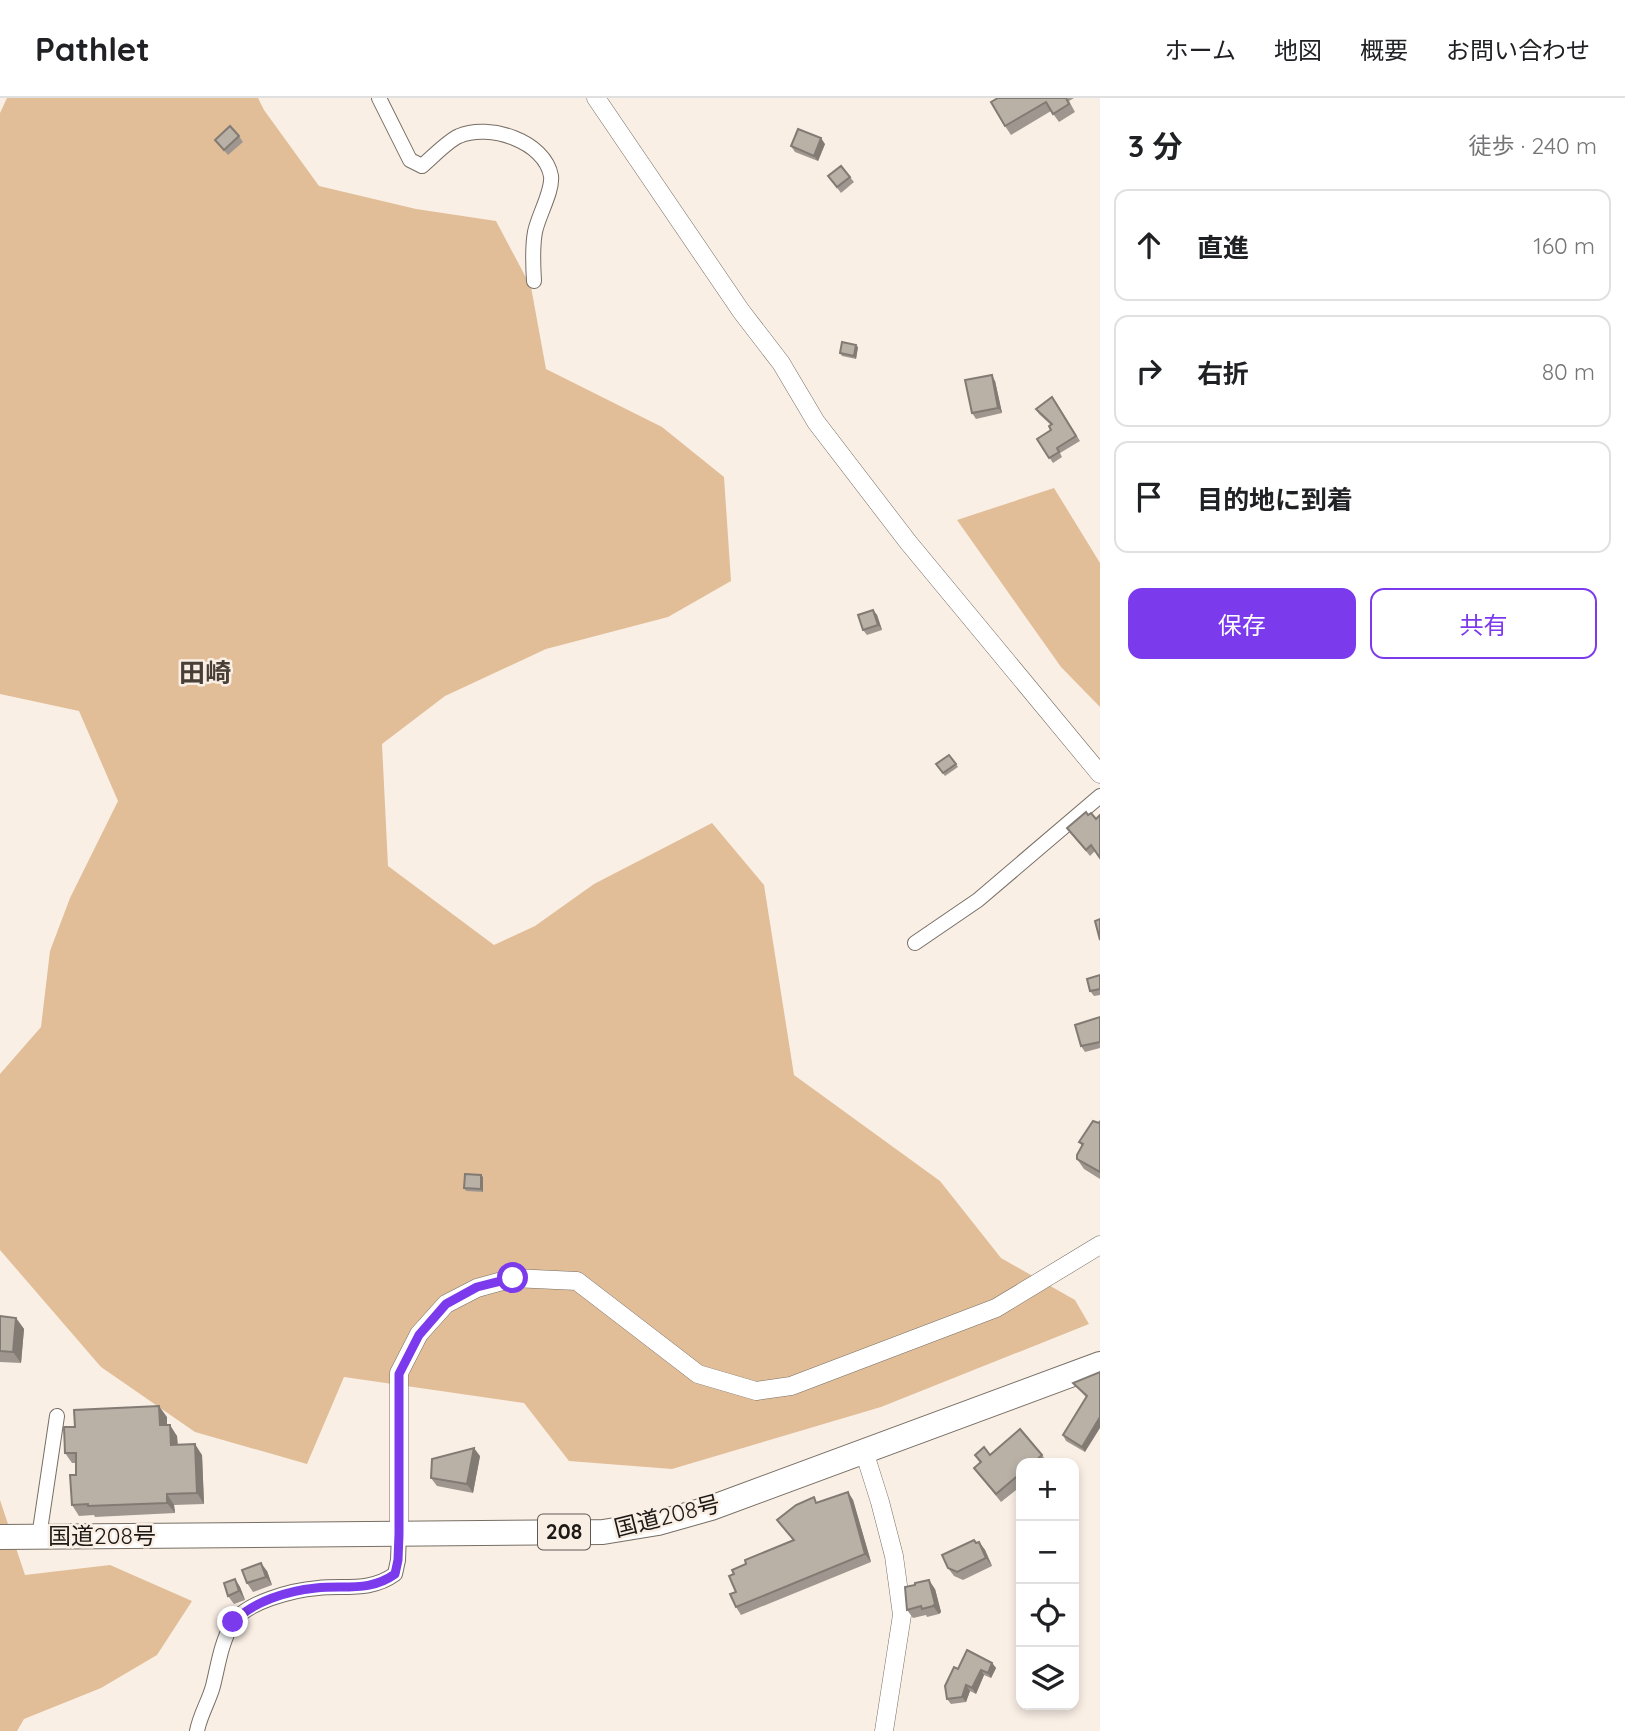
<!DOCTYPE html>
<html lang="ja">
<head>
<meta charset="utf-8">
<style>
	:root { --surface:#fff; --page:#f2f2f2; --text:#202124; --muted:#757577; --line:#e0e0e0; --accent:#7c3aed }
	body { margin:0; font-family:Quicksand,"Noto Sans JP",sans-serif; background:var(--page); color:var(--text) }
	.controls { position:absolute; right:21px; bottom:21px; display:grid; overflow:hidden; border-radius:14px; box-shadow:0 4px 10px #0003 }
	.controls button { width:63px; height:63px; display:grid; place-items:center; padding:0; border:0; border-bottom:2px solid var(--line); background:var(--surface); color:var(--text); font:35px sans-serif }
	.stop { position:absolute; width:21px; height:21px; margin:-16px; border:5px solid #7c3aed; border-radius:50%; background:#fff }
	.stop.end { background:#7c3aed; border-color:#fff; box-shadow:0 2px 7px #0008 }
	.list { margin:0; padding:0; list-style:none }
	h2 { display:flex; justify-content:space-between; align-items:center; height:91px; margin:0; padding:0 28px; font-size:30px }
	h2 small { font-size:23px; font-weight:400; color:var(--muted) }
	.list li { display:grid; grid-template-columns:46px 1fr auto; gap:21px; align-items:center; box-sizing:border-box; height:112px; margin:0 14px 14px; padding:0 14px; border:2px solid var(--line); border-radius:14px }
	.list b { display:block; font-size:26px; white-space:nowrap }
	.list em { font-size:23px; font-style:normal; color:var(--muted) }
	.actions { display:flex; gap:14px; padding:21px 28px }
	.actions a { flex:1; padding:16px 0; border:2px solid var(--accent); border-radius:14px; text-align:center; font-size:24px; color:var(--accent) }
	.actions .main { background:var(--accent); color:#fff }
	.icon { flex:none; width:38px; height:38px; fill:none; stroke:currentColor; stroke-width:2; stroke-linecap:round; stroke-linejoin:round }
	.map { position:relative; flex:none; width:1100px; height:1633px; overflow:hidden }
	header { display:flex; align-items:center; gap:42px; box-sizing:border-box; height:98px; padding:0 35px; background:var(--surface); border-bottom:2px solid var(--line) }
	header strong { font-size:33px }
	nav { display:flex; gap:38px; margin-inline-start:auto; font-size:24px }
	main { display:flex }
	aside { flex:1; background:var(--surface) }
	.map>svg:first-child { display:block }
	.green { fill:#e1be98 }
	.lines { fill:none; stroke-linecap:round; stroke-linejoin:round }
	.minor-casing { stroke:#776e64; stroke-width:16 }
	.tertiary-casing { stroke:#776e64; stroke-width:19 }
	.trunk-casing { stroke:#776e64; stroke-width:26 }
	.minor { stroke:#fff; stroke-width:14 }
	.tertiary { stroke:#fff; stroke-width:18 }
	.trunk { stroke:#fff; stroke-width:24 }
	.wall { fill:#9f978f }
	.shaded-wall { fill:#827b74 }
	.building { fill:#b9b0a6; stroke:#827b74; stroke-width:2 }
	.route { stroke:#7c3aed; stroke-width:9 }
	.labels { text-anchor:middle; stroke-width:5; stroke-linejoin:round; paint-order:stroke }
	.shield { fill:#faefe5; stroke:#5f5954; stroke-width:2 }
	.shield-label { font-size:21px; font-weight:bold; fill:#1d1916 }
	.street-label { font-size:23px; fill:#1d1916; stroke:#faefe5 }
	.quarter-label { font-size:26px; font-weight:bold; fill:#483f37; stroke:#faefe5 }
</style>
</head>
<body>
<header>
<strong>Pathlet</strong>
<nav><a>ホーム</a><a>地図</a><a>概要</a><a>お問い合わせ</a></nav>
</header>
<main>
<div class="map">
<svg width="1100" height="1633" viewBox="0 0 1100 1633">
	<rect width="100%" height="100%" fill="#faefe5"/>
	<!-- green -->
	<g class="green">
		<polygon points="7,0 258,0 264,12 319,88 416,111 496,123 531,189 546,271 662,329 724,379 731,483 668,519 546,551 445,598 382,646 388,768 494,847 535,828 594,786 712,725 764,787 794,977 940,1083 1001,1160 1075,1202 1089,1226 881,1309 672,1371 569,1363 524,1305 344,1279 307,1366 195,1334 101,1269 0,1152 0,976 41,929 50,853 70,800 118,703 79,613 0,596 0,15"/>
		<polygon points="1054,390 1100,465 1100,609 1061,569 957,422"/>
		<polygon points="0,1402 25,1477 110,1467 192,1503 157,1557 101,1590 24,1621 17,1633 0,1633"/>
	</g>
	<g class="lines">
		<defs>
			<g id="minor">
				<path d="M 379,0 L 410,62 L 422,68 C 433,59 446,44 459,38 C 489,25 545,43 551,78 C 553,93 538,118 535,134 C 532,150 533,167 534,183"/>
				<polyline points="915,845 978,802 1100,698"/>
				<polyline points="39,1439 57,1318"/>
				<path d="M 197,1633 C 200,1617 209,1603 213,1588 C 218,1568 221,1545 232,1526 C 245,1504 293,1492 318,1490 C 345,1487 370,1494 395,1476 L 398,1462 L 399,1436"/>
			</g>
			<g id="tertiary">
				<polyline points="596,0 741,213 781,265 816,324 908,444 1100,676"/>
				<polyline points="864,1353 880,1404 894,1458 902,1517 884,1633"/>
				<polyline points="399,1436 399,1275 419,1236 446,1206 477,1190 513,1180 577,1183 698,1276 756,1293 791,1288 996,1210 1100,1147"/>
			</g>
			<polyline id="trunk" points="0,1439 603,1434 658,1425 711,1410 1100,1266"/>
		</defs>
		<!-- minor casing -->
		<use href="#minor" class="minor-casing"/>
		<!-- tertiary casing -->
		<use href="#tertiary" class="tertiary-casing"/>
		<!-- trunk casing -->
		<use href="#trunk" class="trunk-casing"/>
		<!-- minor -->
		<use href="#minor" class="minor"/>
		<!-- tertiary -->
		<use href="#tertiary" class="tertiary"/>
		<!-- trunk -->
		<use href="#trunk" class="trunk"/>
	</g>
	<!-- wall -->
	<g class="wall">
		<polygon points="998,0 1074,0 1069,3 1075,14 1059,24 1051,13 1011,37 1005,28"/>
		<polygon points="239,38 243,44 228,57 215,42"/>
		<polygon points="825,46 818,63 795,54 791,48"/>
		<polygon points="828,78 850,79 854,84 841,95"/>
		<polygon points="858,249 856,261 842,258 840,255"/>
		<polygon points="995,283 1002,315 976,321 972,315"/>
		<polygon points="1056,304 1080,343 1060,355 1062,359 1053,365 1037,341 1051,332 1051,327 1039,316 1036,311"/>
		<polygon points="873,512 877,517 882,532 867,537 863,532"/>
		<polygon points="936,666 956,666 958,669 945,678"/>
		<polygon points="1086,714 1095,753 1090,758 1067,730"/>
		<polygon points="1100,877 1100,897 1094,898 1090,893"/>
		<polygon points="1100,919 1100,950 1085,954 1081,948"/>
		<polygon points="1100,1023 1100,1081 1084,1071 1077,1061 1082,1048 1079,1044"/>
		<polygon points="483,1079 483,1094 466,1093 464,1090"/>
		<polygon points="0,1218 16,1220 24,1231 21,1265 0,1264"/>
		<polygon points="1100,1274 1085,1354 1066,1343 1063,1337 1086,1299 1073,1285"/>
		<polygon points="167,1319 167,1327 177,1338 178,1347 202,1357 204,1406 174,1407 175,1415 95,1419 94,1417 79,1418 72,1407 76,1377 76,1365 72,1365 65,1355 75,1329"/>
		<polygon points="975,1357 1042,1357 1048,1365 1021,1365 1021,1388 1001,1404 974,1370 980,1365"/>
		<polygon points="480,1358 473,1395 437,1388 431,1380"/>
		<polygon points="848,1394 853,1402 871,1464 741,1517 736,1509 736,1494 734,1476 746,1466 793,1442 777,1422 818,1405"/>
		<polygon points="979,1444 985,1452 992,1468 963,1482 954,1478 948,1470"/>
		<polygon points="267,1473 272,1487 253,1494 247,1485"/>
		<polygon points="235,1481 240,1489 245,1502 234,1506 228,1498"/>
		<polygon points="935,1491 941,1514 939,1516 927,1519 926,1517 913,1520 907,1512"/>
		<polygon points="992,1565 996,1570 991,1580 984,1577 976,1596 970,1593 966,1604 951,1606 947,1601 958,1571"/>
	</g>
	<!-- shaded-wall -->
	<g class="shaded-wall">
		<polygon points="821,40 825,46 818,63 814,58"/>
		<polygon points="856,247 858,249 856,261 854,258"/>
		<polygon points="992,277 995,283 1002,315 998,310"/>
		<polygon points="873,512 877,517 882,532 878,527"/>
		<polygon points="481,1077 483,1079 483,1094 481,1091"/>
		<polygon points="16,1220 24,1231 21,1265 13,1254"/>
		<polygon points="159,1308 167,1319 167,1338 160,1327"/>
		<polygon points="1100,1319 1100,1330 1085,1354 1082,1349"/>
		<polygon points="170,1327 177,1338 178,1358 171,1347"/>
		<polygon points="195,1346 202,1357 204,1406 197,1395"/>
		<polygon points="474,1350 480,1358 473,1395 467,1386"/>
		<polygon points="848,1394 853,1402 871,1464 865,1456"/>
		<polygon points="167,1396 174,1407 175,1415 167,1405"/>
		<polygon points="979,1444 985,1452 992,1468 986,1460"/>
		<polygon points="261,1465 267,1473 272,1487 266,1479"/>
		<polygon points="235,1481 240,1489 245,1502 239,1493"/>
		<polygon points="929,1482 935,1491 941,1514 939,1516 933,1508"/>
		<polygon points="992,1565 996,1570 991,1580 988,1575"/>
		<polygon points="981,1572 984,1577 976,1596 972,1590"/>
		<polygon points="966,1587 970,1593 966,1604 962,1599"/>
	</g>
	<!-- building -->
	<g class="building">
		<polygon points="998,0 1066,0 1069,6 1053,16 1046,4 1005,28 991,4"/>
		<polygon points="230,28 239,38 224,52 215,42"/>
		<polygon points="798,31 821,40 814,58 791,48"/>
		<polygon points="841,68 850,79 837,89 828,78"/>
		<polygon points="842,244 856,247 854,258 840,255"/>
		<polygon points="992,277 998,310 972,315 965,282"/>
		<polygon points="1052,299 1076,338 1057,350 1059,354 1049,360 1037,341 1051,332 1049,328 1052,326 1036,311"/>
		<polygon points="873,512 878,527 863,532 858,517"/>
		<polygon points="949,657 956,666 943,675 936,666"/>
		<polygon points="1086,714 1088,717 1091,715 1096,721 1100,717 1100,760 1091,747 1086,752 1067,730"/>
		<polygon points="1100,821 1100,842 1095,823"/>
		<polygon points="1100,877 1100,891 1090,893 1087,881"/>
		<polygon points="1100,919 1100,944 1081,948 1075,927"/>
		<polygon points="1093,1023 1099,1025 1100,1023 1100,1074 1077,1061 1077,1057 1083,1046 1079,1044"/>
		<polygon points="465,1076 481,1077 481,1091 464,1090"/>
		<polygon points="0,1218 16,1220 13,1254 0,1253"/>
		<polygon points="1100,1274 1100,1319 1082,1349 1063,1337 1087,1298 1073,1285"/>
		<polygon points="159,1308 160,1327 170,1327 171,1347 195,1346 197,1395 167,1396 167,1405 88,1408 88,1406 72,1407 70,1377 76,1377 76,1355 65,1355 64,1329 75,1329 74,1312"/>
		<polygon points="1020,1331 1042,1357 1033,1365 1021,1365 1021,1375 996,1396 974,1370 981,1364 975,1357 984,1349 990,1357"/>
		<polygon points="474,1350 467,1386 431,1380 432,1361"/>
		<polygon points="848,1394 865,1456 736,1509 730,1496 736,1494 729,1478 734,1476 732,1472 746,1466 745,1462 794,1442 777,1422 796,1407 814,1399 816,1405"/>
		<polygon points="974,1442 976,1445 979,1444 986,1460 957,1474 948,1470 942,1457"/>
		<polygon points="261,1465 266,1479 247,1485 242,1472"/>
		<polygon points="235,1481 239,1493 228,1498 224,1485"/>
		<polygon points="929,1482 935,1506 933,1508 922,1511 921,1508 907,1512 905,1489 915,1487 915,1485"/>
		<polygon points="967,1552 992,1565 988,1575 981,1572 972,1590 966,1587 962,1599 947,1601 945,1588 954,1569 958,1571"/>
	</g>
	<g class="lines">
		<!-- route -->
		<path class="route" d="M 233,1524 C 254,1503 287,1493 316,1490 C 345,1487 370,1494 395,1476 L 398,1462 L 399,1436 L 399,1276 L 419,1237 L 446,1206 L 477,1189 L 513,1180"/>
	</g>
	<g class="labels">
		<!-- shield labels -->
		<rect class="shield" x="538" y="1416.5" width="52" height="35" rx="5"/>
		<g class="shield-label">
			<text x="564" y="1441">208</text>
		</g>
		<!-- street labels -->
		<g class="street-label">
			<text transform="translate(667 1418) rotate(-14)" y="8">国道208号</text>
			<text x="102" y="1446">国道208号</text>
		</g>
		<!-- quarter labels -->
		<g class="quarter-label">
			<text x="205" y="584">田崎</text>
		</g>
	</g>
</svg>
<div class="controls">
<button>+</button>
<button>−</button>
<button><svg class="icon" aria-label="locate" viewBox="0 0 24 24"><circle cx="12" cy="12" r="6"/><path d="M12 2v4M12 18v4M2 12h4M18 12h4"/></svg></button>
<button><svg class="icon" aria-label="layers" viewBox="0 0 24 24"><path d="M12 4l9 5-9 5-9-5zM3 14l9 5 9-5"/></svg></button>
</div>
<div class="stop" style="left:513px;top:1180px"></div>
<div class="stop end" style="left:233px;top:1524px"></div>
</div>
<aside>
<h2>3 分<small>徒歩 · 240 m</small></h2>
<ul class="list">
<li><svg class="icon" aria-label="ahead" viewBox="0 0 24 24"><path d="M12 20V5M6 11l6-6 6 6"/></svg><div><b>直進</b></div><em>160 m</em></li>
<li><svg class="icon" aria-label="right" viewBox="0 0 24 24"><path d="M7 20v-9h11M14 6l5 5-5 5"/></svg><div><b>右折</b></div><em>80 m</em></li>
<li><svg class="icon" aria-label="arrive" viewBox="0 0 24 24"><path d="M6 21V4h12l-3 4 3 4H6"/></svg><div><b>目的地に到着</b></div></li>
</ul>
<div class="actions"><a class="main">保存</a><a>共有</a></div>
</aside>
</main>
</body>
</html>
